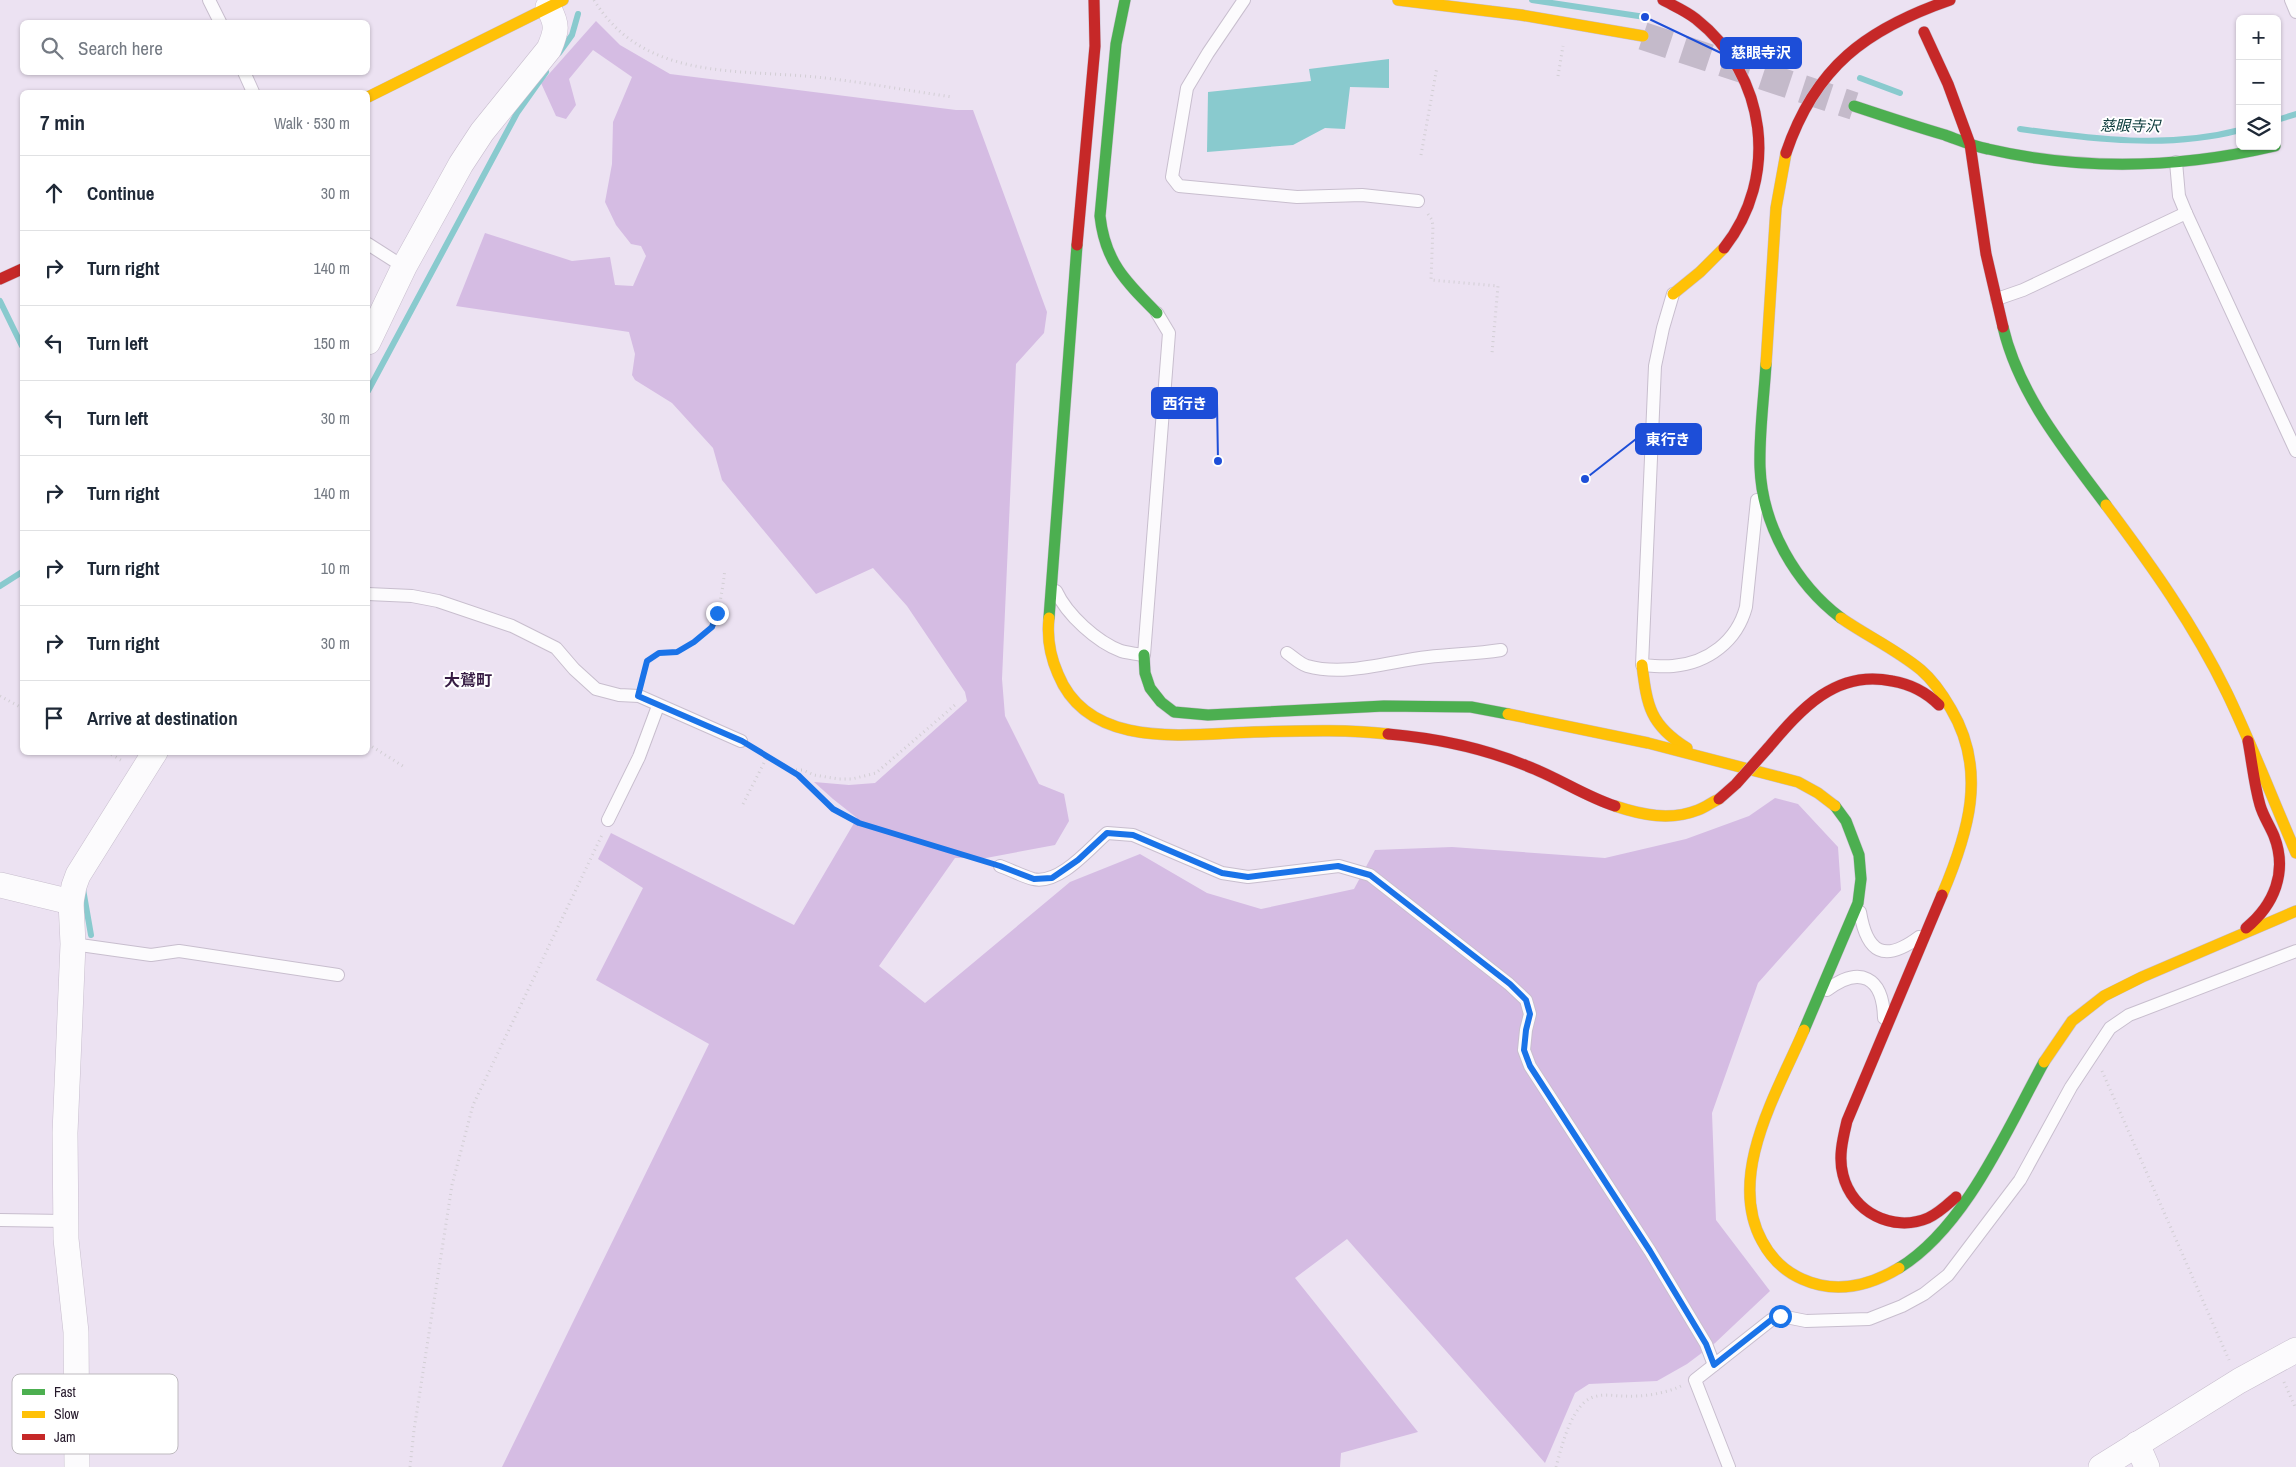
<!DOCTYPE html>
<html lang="en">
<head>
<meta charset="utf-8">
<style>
	:root { --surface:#fff; --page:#f6f6f7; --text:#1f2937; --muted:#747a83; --line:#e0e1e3 }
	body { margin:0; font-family:"Archivo Narrow","Noto Sans JP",sans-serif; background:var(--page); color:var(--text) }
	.controls { position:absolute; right:15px; top:15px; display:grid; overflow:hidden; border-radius:8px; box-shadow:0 1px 4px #0004 }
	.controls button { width:45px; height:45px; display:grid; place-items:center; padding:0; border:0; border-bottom:1px solid var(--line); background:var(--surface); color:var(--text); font:25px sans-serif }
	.stop { position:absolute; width:15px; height:15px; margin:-11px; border:4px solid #1a73e8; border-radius:50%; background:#fff }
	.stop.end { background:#1a73e8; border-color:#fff; box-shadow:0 1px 5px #0008 }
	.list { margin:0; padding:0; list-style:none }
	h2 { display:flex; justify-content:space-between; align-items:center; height:65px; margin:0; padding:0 20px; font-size:21px }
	h2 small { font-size:16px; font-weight:400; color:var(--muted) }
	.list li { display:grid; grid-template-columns:32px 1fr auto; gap:15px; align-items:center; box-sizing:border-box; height:75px; padding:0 20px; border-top:1px solid var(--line) }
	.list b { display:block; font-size:19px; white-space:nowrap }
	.list em { font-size:16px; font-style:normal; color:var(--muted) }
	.icon { flex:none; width:28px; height:28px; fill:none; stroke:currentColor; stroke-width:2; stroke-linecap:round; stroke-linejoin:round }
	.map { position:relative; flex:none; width:2296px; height:1467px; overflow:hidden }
	.search { position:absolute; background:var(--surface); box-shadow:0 1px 4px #0004; left:20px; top:20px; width:350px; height:55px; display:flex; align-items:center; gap:12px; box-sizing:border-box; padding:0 18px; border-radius:8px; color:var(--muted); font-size:19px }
	.panel { position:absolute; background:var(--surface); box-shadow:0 1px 4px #0004; left:20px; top:90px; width:350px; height:665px; border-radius:8px }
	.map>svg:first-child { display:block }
	.forest { fill:#d5bce3 }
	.water { fill:#89cace }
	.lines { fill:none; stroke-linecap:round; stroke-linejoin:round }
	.stream { stroke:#89cace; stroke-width:6 }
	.secondary-tunnel { stroke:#c4baca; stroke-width:28; stroke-dasharray:28 14; stroke-linecap:butt }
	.lane-casing { stroke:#c8bece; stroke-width:14 }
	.street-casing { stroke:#c8bece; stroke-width:26 }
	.fast-casing { stroke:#c8bece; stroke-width:12 }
	.slow-casing { stroke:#c8bece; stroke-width:12 }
	.jam-casing { stroke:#c8bece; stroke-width:12 }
	.path { stroke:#d2ced4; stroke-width:3; stroke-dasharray:1 4; stroke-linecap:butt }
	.lane { stroke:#fcfbfd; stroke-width:12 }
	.street { stroke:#fcfbfd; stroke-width:25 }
	.fast { stroke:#4caf50; stroke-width:11 }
	.slow { stroke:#ffc107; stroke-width:11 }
	.jam { stroke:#c62828; stroke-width:11 }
	.jam-bridge-casing { stroke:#c8bece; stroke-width:12; stroke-linecap:butt }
	.jam-bridge { stroke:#c62828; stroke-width:11 }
	.route { stroke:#1a73e8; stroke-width:6 }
	.labels { text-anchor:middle; stroke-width:4; stroke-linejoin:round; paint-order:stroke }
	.water-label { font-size:15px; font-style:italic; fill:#083838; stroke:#fff }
	.quarter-label { font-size:16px; font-weight:bold; fill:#361c43; stroke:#fff }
	.key { fill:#fff; stroke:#bebabf; stroke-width:1 }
	.key-label { font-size:14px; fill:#25192b }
	.leader { fill:none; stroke:#1d4ed8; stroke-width:2 }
	.callout-dot { fill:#1d4ed8; stroke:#fff; stroke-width:2 }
	.callout { fill:#1d4ed8; stroke:#1d4ed8; stroke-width:2 }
	.callout-label { font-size:15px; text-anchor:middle; font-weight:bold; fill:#fff }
</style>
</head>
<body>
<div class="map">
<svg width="2296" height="1467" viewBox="0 0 2296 1467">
	<rect width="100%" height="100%" fill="#ece2f2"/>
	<!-- forest -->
	<polygon class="forest" points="596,21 620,45 670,74 956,110 973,110 1047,312 1044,333 1016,364 1002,679 1005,716 1039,784 1064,794 1069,821 1055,845 986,858 955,858 879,966 925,1003 1070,882 1140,854 1207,893 1261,909 1354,889 1375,850 1452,847 1605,858 1686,839 1749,816 1775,798 1798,804 1838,847 1841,890 1758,983 1712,1113 1716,1220 1770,1291 1715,1343 1687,1364 1657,1381 1589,1384 1575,1393 1545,1463 1347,1239 1295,1278 1418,1432 1341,1453 1340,1467 502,1467 709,1044 596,980 643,888 598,859 611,833 794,925 857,818 833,799 814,782 849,785 875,783 967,701 965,692 907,606 873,568 816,594 722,480 713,448 672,403 635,380 632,375 635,354 629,332 456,306 485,233 572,261 610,257 615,285 633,286 646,256 641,246 631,244 616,225 605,202 612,164 613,122 632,77 593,50 569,79 576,105 566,119 556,116 541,83"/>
	<!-- water -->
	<polygon class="water" points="1389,59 1389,88 1350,87 1345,129 1325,128 1293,145 1207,152 1208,92 1311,81 1309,69"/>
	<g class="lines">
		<!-- stream -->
		<g class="stream">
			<polyline points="1532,0 1645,17"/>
			<polyline points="559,53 572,35 578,14"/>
			<polyline points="1860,78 1900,93"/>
			<polyline points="2277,120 2296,114"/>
			<path d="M 2020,129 C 2092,139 2168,149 2240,130"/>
			<polyline points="0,301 22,346"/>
			<polyline points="368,391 517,113 546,72"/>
			<polyline points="0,586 22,572"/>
			<polyline points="83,889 91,935"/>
		</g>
		<!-- secondary-tunnel -->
		<polyline class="secondary-tunnel" points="1643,36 1854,106"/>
		<defs>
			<g id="lane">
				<polyline points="209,0 220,22"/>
				<polyline points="1244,0 1208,53 1187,88 1172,177 1179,186 1297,197 1362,195 1418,201"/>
				<polyline points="2291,0 2296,12"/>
				<polyline points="244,72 253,92"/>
				<polyline points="2176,162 2179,196 2186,213 2296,451"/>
				<polyline points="368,244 404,267"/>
				<path d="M 1673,294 L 1663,328 L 1655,366 L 1642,665 C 1652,666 1663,667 1673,666 C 1708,663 1737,641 1746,607 L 1757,500"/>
				<polyline points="1997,299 2023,290 2186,213"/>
				<path d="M 1056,591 C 1067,615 1097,642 1121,651 C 1128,653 1137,654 1144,655 L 1169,333 L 1157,313"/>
				<polyline points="368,594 412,596 438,601 512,626 556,648 574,669 596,689 619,695 639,696 741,741"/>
				<path d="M 1287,653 C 1293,657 1300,664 1307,666 C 1346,677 1390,661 1428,657 C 1453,654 1476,654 1501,650"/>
				<polyline points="608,820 639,757 658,706"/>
				<path d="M 1000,866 C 1011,870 1022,876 1033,879 C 1059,885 1089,849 1107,833 L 1133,835 L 1222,873 L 1248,877 L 1339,866 L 1370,875 L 1509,984 L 1526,1000 L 1530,1014 L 1526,1030 L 1524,1050 L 1530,1066 L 1650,1251 L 1706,1344 L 1714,1365"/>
				<path d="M 1860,912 C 1867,953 1884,963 1919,937"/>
				<polyline points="73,944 151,955 179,951 338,975"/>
				<path d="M 1827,990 C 1860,965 1883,977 1884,1018"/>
				<polyline points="0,1220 65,1221"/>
				<polyline points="1729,1467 1695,1380 1771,1320 1781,1316 1806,1321 1869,1319 1902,1306 1924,1294 1948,1275 2020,1180 2071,1087 2110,1028 2129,1015 2296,951"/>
			</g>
			<g id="street">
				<path d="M 368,342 L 404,267 L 461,164 L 482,132 L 549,49 C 557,30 558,25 548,7"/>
				<polyline points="0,885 71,902"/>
				<polyline points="2137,1444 2147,1467"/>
				<polyline points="77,1467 76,1332 66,1239 65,1133 73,944 71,902 74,886 78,875 155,752"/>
				<polyline points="2101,1467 2239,1381 2296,1350"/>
			</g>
			<g id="fast">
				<path d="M 1125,0 L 1116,44 L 1100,216 C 1105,262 1126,282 1157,313"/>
				<path d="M 1854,106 C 1884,116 1914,126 1945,135 C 1959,140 1973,146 1988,149 C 2083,171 2181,168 2275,146"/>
				<path d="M 2003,327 C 2019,395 2065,450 2106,505"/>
				<path d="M 1766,364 C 1764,398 1759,433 1760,467 C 1762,526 1796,584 1841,618"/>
				<polyline points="1049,618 1077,245"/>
				<polyline points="1144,655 1145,673 1150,688 1161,702 1174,712 1208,715 1384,706 1471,707 1508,714"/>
				<polyline points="1804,1030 1858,903 1861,879 1859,855 1846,821 1835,806"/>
				<path d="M 1899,1268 C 1966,1227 2007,1129 2044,1062"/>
			</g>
			<g id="slow">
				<polyline points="1398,0 1521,15 1643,36"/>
				<polyline points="368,97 563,0"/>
				<polyline points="1673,294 1700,272 1724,248"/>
				<polyline points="1766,364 1776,208 1786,153"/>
				<path d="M 2106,505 C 2151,565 2194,625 2227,693 C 2252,745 2273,800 2296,853"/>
				<path d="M 1049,618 C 1047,636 1050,656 1058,674 C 1089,751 1188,734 1254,732 C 1299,731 1343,729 1388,734"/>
				<path d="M 1841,618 C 1867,636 1897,650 1921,670 C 1934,681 1943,695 1951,709 C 1988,771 1968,834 1942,895"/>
				<path d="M 1642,665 C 1647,706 1650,725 1687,748"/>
				<polyline points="1508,714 1648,743 1798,782 1818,793 1835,806"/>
				<path d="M 1615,806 C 1642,815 1670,821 1698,810 C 1706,807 1712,802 1719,799"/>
				<path d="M 1804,1030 C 1778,1091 1726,1175 1762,1241 C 1771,1258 1784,1271 1802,1279 C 1835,1294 1869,1286 1899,1268"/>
				<polyline points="2044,1062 2072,1021 2104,996 2142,977 2296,911"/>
			</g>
			<g id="jam">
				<path d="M 1663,0 C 1674,6 1686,11 1696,19 C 1767,75 1780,177 1724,248"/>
				<polyline points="1924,32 1948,84 1970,144 1986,254 2003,327"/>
				<path d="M 1786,153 C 1815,67 1866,29 1950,0"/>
				<polyline points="1077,245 1095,46 1094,0"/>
				<polyline points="0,279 22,269"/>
				<path d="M 1388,734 C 1435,738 1483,748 1527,766 C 1557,777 1584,796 1615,806"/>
				<path d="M 1768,748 C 1801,709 1836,669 1892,681 C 1910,684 1926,692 1939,705"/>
				<path d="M 1942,895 L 1847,1121 C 1843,1138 1838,1157 1843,1175 C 1852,1212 1893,1233 1928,1218 C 1939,1213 1947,1205 1956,1197"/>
				<path d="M 2246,928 C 2274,905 2288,872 2274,836 C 2270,826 2263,816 2260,805 C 2254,784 2252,762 2248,741"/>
			</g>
		</defs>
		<!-- lane casing -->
		<use href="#lane" class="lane-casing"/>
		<!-- street casing -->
		<use href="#street" class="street-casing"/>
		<!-- fast casing -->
		<use href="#fast" class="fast-casing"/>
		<!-- slow casing -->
		<use href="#slow" class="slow-casing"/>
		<!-- jam casing -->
		<use href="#jam" class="jam-casing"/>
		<!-- path -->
		<g class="path">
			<path d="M 594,0 C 645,83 740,68 825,78 C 868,83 910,91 953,97"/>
			<polyline points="1558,76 1563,46"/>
			<polyline points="1421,155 1437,67"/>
			<polyline points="1428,214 1432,220 1433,226 1431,280 1498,286 1492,353"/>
			<path d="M 642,681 L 647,661 C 651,658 655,654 660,653 C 666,652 673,654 679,651 C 718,632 720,608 725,569"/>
			<polyline points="0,696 22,708"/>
			<polyline points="368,744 406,768"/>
			<polyline points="755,749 798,775 833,809 859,823 986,862"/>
			<polyline points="107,752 124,762"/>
			<polyline points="791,770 803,770 814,775 839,779 852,779 876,773 955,705"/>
			<polyline points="743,804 767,757"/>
			<polyline points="2102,1071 2229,1360"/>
			<polyline points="2284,1382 2296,1409"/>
			<polyline points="410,1467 414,1430 452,1185 473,1105 602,835"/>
			<path d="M 1556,1467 C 1562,1446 1572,1400 1597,1396 C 1605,1394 1615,1396 1624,1396 C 1642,1397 1664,1394 1681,1386"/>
		</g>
		<!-- lane -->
		<use href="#lane" class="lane"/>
		<!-- street -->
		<use href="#street" class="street"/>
		<!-- fast -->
		<use href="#fast" class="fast"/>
		<!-- slow -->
		<use href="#slow" class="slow"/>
		<!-- jam -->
		<use href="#jam" class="jam"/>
		<defs>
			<polyline id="jam-bridge" points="1719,799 1736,784 1768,748"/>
		</defs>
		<!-- jam-bridge casing -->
		<use href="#jam-bridge" class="jam-bridge-casing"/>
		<!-- jam-bridge -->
		<use href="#jam-bridge" class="jam-bridge"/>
	</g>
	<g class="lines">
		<!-- route -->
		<polyline class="route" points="717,613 712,627 694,642 677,652 659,653 647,661 638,696 742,741 798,775 833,809 859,823 1000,866 1034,879 1052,878 1078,860 1107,833 1133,835 1222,873 1248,877 1338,866 1370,875 1510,984 1526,1000 1530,1014 1526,1030 1524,1050 1530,1066 1650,1251 1706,1344 1714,1365 1771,1320 1780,1316"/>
	</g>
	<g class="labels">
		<!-- water labels -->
		<g class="water-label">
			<text transform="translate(2130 126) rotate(1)" y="5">慈眼寺沢</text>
		</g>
		<!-- quarter labels -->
		<g class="quarter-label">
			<text x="468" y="686">大鷲町</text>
		</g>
	</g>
	<!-- legend -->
	<rect x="12" y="1374" width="166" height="80" rx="8" class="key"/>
	<rect x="22" y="1389" width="23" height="6" fill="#4caf50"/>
	<rect x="22" y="1411" width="23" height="7" fill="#ffc107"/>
	<rect x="22" y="1434" width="23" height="6" fill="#c62828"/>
	<g class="key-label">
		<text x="54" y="1397">Fast</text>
		<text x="54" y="1419">Slow</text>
		<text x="54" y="1442">Jam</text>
	</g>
	<!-- callouts -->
	<path class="leader" d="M1645 17L1721 53M1218 461L1217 403M1585 479L1636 439"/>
	<g class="callout-dot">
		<circle cx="1645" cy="17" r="5"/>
		<circle cx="1218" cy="461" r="5"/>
		<circle cx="1585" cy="479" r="5"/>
	</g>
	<g class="callout">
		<rect x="1721" y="38" width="80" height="30" rx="5"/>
		<rect x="1152" y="388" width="65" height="30" rx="5"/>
		<rect x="1636" y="424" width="65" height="30" rx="5"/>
	</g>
	<g class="callout-label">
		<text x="1761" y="58">慈眼寺沢</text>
		<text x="1185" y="409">西行き</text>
		<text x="1668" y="445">東行き</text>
	</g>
</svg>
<div class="controls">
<button>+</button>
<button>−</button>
<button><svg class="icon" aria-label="layers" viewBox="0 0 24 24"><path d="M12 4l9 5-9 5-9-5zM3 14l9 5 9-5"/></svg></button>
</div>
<div class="stop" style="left:1780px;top:1316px"></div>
<div class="stop end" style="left:717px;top:613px"></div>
<div class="search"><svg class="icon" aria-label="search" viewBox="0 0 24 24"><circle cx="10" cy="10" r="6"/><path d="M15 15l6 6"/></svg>Search here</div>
<section class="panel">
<h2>7 min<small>Walk · 530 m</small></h2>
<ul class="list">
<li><svg class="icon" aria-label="ahead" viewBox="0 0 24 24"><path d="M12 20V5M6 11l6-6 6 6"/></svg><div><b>Continue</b></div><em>30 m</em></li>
<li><svg class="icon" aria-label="right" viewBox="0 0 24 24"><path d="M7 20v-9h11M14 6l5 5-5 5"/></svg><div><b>Turn right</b></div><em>140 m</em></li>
<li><svg class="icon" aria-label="left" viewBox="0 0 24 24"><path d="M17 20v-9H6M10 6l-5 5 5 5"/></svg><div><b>Turn left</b></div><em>150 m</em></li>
<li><svg class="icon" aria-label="left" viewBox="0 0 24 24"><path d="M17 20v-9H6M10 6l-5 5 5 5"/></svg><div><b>Turn left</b></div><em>30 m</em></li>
<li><svg class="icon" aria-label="right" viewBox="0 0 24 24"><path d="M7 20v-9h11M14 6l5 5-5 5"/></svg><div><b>Turn right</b></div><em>140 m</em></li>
<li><svg class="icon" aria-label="right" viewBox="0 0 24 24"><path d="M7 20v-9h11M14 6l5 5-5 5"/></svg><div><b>Turn right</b></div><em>10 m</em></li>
<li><svg class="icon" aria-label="right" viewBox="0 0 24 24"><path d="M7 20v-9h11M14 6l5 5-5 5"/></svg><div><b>Turn right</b></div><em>30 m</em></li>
<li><svg class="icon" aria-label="arrive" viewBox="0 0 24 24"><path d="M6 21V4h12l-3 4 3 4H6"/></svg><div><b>Arrive at destination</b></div></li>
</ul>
</section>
</div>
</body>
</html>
